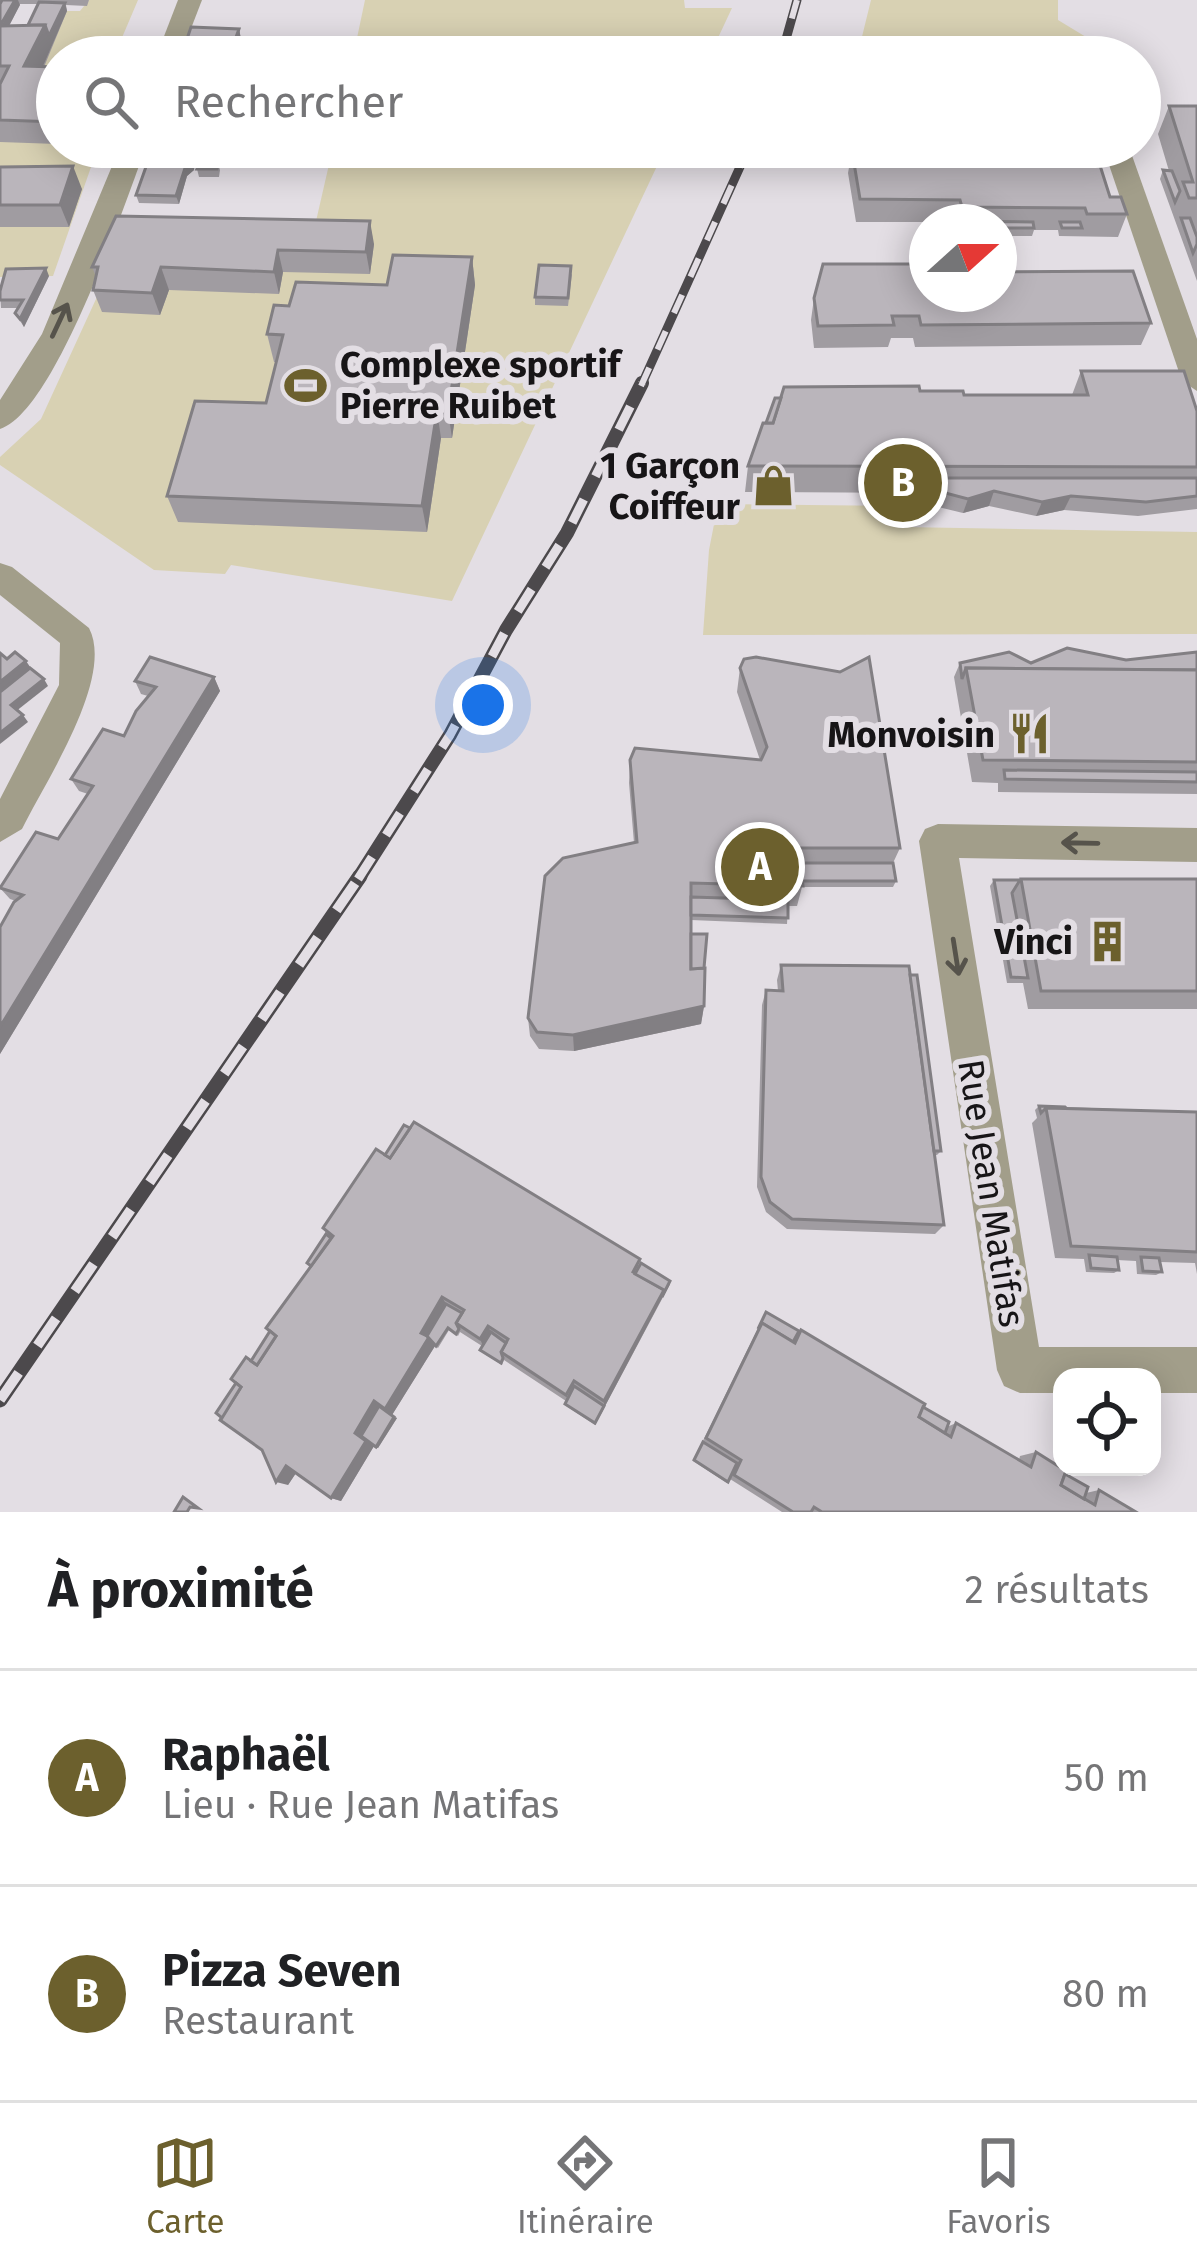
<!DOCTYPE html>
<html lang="fr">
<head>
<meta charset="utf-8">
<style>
	:root { --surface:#fff; --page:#f2f2f2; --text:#202124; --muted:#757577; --line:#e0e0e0; --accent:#6c602d }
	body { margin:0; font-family:"Fira Sans",sans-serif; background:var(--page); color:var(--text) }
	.controls { position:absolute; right:36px; bottom:36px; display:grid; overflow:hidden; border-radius:24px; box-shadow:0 6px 30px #0003 }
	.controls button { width:108px; height:108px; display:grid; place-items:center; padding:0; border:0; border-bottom:3px solid var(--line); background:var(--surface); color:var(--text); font:60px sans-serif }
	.compass { position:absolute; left:909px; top:204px; width:108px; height:108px; border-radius:50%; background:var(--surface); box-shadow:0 6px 30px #0003; rotate:69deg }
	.you { position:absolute; left:483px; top:705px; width:42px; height:42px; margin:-30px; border:9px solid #fff; border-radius:50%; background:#1a73e8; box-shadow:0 0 0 18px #1a73e833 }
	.badge { display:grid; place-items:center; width:78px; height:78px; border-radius:50%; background:var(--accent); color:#fff; font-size:39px; font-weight:700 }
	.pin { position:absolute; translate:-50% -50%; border:6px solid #fff; box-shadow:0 3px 12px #0006 }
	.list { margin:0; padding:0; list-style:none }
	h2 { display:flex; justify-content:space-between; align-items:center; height:156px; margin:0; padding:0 48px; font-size:51px }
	h2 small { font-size:39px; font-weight:400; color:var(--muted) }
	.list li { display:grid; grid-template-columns:78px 1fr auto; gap:36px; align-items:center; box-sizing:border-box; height:216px; padding:0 48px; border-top:3px solid var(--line) }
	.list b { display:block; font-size:45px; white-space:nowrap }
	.list p { margin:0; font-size:39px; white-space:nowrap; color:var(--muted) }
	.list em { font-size:39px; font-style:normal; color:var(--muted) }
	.icon { flex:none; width:66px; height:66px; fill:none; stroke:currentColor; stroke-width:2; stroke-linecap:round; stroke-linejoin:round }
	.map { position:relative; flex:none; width:1197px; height:1512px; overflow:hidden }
	.search { position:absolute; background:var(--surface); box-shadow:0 6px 30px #0003; left:36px; right:36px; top:36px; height:132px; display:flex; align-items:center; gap:30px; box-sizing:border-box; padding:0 42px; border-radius:66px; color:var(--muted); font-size:45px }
	.sheet { height:588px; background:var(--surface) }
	nav { display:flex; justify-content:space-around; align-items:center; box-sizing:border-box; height:168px; border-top:3px solid var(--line); background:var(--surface); font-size:33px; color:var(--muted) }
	nav a { display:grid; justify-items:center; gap:6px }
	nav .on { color:var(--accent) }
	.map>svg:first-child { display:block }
	.green { fill:#d8d1b3 }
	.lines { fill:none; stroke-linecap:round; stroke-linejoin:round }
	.minor { fill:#a29e8a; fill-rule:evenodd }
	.rail-far2-casing { stroke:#4c494c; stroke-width:9 }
	.rail-far1-casing { stroke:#4c494c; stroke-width:14 }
	.rail-casing { stroke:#4c494c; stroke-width:15 }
	.rail-far2 { stroke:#e3dee4; stroke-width:6; stroke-dasharray:20; stroke-linecap:butt }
	.rail-far1 { stroke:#e3dee4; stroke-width:9; stroke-dasharray:26; stroke-linecap:butt }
	.rail { stroke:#e3dee4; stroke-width:10; stroke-dasharray:33; stroke-linecap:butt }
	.wall { fill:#a09ca1; fill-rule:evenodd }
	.shaded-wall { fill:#827f83 }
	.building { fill:#bab5bb; stroke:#827f83; stroke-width:3 }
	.oneway { stroke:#56534b }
	.labels { text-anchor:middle; stroke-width:12; stroke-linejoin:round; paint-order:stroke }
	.poi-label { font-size:36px; font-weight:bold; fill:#171517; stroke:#e3dee4; text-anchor:end }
	.street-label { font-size:36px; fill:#171517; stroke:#e3dee4 }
</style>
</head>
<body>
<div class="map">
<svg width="1197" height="1512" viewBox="0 0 1197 1512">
	<rect width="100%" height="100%" fill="#e3dee4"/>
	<!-- green -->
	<g class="green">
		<polygon points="89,0 138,0 121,40 140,42 134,57 57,57 57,147 98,147 53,276 0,277 0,88 50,47 67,11 80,11"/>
		<polygon points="365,0 684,0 685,8 732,8 709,57 353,57"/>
		<polygon points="871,0 1058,0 1058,20 1119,57 857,57"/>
		<polygon points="333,147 666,147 452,601 231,565 225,574 154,570 0,465 0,457 41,419 124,238 311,243"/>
		<polygon points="718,504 902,506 903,527 1197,532 1197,634 703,635 709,550"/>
	</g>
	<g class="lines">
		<!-- minor -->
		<g class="minor">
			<polygon points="178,0 202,0 180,57 156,57"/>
			<path d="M 120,147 L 146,147 C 125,203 55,412 0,429 L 0,400 L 42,334 Z"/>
			<polygon points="1103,147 1129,147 1197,339 1197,391 1182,381"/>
			<path d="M 0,563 L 12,567 L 89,628 C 115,678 45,782 22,829 L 0,842 L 0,799 L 59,685 L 60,643 L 0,595 Z"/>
			<polygon points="938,824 1197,828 1197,862 959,858 1039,1347 1197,1347 1197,1393 1152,1393 1152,1377 1062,1377 1062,1393 1020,1393 1004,1386 997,1370 919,841 925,829"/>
		</g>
		<defs>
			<g id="rail-far2">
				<polyline points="781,57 797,0"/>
				<polyline points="641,386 749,147"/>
			</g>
			<polyline id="rail-far1" points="358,879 450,735 506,630 567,533 642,383"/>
			<polyline id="rail" points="0,1400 360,876"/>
		</defs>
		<!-- rail-far2 casing -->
		<use href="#rail-far2" class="rail-far2-casing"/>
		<!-- rail-far1 casing -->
		<use href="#rail-far1" class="rail-far1-casing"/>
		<!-- rail casing -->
		<use href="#rail" class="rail-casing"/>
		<!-- rail-far2 -->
		<use href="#rail-far2" class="rail-far2"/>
		<!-- rail-far1 -->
		<use href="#rail-far1" class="rail-far1"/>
		<!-- rail -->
		<use href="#rail" class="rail"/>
	</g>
	<!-- wall -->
	<g class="wall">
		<path d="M 0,0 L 89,0 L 87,6 L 66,5 L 67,11 L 44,67 L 57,67 L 57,144 L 0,142 ZM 20,4 L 38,4 L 28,25 L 9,26 Z"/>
		<polygon points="239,29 242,44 238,57 181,57"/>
		<polygon points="1169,106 1197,106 1197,281 1160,179 1163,170 1169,171 1158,134"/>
		<polygon points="153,147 197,147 194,170 187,176 179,204 139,203 136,195"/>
		<polygon points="1000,147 1079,147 1082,156 1110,197 1127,214 1118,237 1059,236 1058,230 1034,230 1032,236 999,236 999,222 856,222 848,173 852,151 1002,155"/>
		<polygon points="218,162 220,170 219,177 199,177 197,169"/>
		<polygon points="0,167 82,189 69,227 0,227"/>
		<polygon points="116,216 374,244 370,274 283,272 279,294 169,290 160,315 102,312 93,290 96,277 92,267"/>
		<polygon points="472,257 475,285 452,438 441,438 427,532 178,522 167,496 266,403 276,362 274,362 267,334 289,306 387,285"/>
		<polygon points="572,274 568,306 535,305 535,297"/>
		<polygon points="49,276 24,327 15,313 18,308 1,308 0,291"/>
		<polygon points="814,298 1151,323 1141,345 915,347 913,338 891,338 888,347 814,348 811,320"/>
		<polygon points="1081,371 1197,411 1197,509 1138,516 1064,510 1036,516 989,506 963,513 930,505 927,493 745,492 748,466 920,391 964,395 1072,395"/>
		<polygon points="1197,652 1197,794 998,792 998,783 972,782 954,677 960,663 1126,660"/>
		<polygon points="740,668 900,848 893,863 896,881 893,887 802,887 797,906 788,906 787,924 691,920 691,934 704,968 704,1006 701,1024 574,1051 539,1049 530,1036 528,1018 634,843 629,783 630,760 760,760 737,692"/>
		<polygon points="214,677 220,691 0,1054 16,901 10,899 0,888 58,839 88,794 79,791 71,779 124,736 148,696 141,694 135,681"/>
		<polygon points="1197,879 1197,1009 1028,1009 1023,983 1007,983 990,886 994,880"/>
		<polygon points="781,965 941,1151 937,1155 934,1155 944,1225 935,1234 787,1229 766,1212 757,1187 762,1005 766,990 778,991 777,980"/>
		<polygon points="1039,1106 1197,1112 1197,1274 1195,1263 1160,1262 1162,1272 1156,1275 1137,1274 1136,1261 1117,1260 1119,1270 1114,1273 1086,1272 1084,1259 1055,1258 1032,1123 1037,1118 1035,1110"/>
		<polygon points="385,1155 639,1266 670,1284 595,1425 565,1405 566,1401 504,1360 502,1365 482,1352 480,1350 482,1346 460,1332 458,1336 449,1330 438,1348 435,1346 392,1415 397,1418 378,1448 374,1446 341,1501 331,1498 296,1473 288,1485 236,1383 330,1237 323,1228"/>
		<polygon points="766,1312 923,1407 947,1427 956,1423 1019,1460 1020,1456 1036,1452 1086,1493 1099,1490 1136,1512 782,1512 730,1479 727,1483 693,1461"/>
	</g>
	<!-- shaded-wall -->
	<g class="shaded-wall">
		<polygon points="15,0 18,0 20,5 0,43 0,29"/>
		<polygon points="65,3 67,11 33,89 24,66 45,25"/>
		<polygon points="239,29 242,44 238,57 234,57 232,48"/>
		<polygon points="194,147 197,147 194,170 187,176 179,204 176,196"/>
		<polygon points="73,166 82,189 69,227 60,205"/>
		<polygon points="370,221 374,244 370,274 366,252"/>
		<polygon points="278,250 283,272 279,294 274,272"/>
		<polygon points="472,257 475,285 452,438 448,411"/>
		<polygon points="161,267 169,290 160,315 152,293"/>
		<polygon points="46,268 49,276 24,327 20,319"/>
		<polygon points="437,411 441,438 427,532 422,506"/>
		<polygon points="994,491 989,506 963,513 968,499"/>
		<polygon points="1071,496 1064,510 1036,516 1042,502"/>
		<polygon points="26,661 35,674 0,702 0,682"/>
		<polygon points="214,677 220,691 0,1054 0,1027"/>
		<polygon points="44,679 48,686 15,712 11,705"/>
		<polygon points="23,715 28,722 0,744 0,733"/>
		<polygon points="704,1006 701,1024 574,1051 573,1035"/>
		<polygon points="670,1284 661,1300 595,1425 604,1406 604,1401 664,1290"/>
		<polygon points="442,1297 448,1307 435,1346 392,1415 385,1409 421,1333"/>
		<polygon points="488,1326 492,1334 484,1348 480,1339"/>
		<polygon points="374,1401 382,1407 374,1446 341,1501 331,1498 355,1433"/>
		<polygon points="394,1417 397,1418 378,1448 376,1447"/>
		<polygon points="286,1466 298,1470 288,1485 276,1482"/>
	</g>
	<!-- building -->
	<g class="building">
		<polygon points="2,0 15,0 0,26 0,4"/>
		<polygon points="39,2 65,3 49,36 45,25 28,25"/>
		<polygon points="45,25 24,66 57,67 57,122 0,120 0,84 9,66 0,66 0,26"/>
		<polygon points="191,27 239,29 232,48 225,48 221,57 181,57"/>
		<polygon points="903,55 948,56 948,57 903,57"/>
		<polygon points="1169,106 1197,106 1197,198 1189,198 1183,182 1193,182"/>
		<polygon points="153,147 194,147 192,162 185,168 176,196 136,195"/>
		<polygon points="1013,147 1079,147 1082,156 1097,156 1110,197 1121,197 1127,214 1087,214 1085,208 962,207 960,200 860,199 852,151 1015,155"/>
		<polygon points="200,162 218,162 217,169 197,169"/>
		<polygon points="73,166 60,205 0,205 0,167"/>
		<polygon points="1163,170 1172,171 1180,191 1175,202"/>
		<polygon points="116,216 370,221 366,252 278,250 274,272 161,267 152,293 93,290 98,267 92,267"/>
		<polygon points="1181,218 1190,218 1197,237 1197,244 1193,253"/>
		<polygon points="958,221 1033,222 1034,228 999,228 999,222"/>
		<polygon points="1060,222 1080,222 1082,228 1062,228"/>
		<polygon points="393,255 472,257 448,411 437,411 422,506 167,496 195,401 266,403 283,335 267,334 274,305 289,306 296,282 387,285"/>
		<polygon points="823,264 927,264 927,294 999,294 999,272 1133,271 1151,323 921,325 919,316 892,316 894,325 818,326 814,298"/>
		<polygon points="539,265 571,266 568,298 535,297"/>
		<polygon points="46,268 20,319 15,313 23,300 0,300 0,291 6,269"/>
		<polygon points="1081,371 1184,371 1197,411 1197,467 748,466 763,423 773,423 784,387 919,386 920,391 963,391 964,395 1088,395"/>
		<polygon points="775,398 781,398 773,423 766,423"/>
		<polygon points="931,478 1197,478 1197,496 1146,502 1071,496 1042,502 994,491 968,499 934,490"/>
		<polygon points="1067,648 1126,660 1197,652 1197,670 966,668 962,679 960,663 1009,652 1031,663"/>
		<polygon points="15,652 26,661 0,682 0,653 7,659"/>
		<polygon points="150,657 214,677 0,1027 0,927 14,902 23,895 0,888 36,832 58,839 93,786 71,779 103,729 124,736 136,711 156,687 135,681"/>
		<polygon points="756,657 840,672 869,657 900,848 799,848 803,886 691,883 691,969 705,968 704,1006 573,1035 537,1032 528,1018 545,876 563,858 637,842 630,760 635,748 761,760 767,747 740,668 744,659"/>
		<polygon points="30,668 44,679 11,705 23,715 0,733 0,692"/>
		<polygon points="966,668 1197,670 1197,762 983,760"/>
		<polygon points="1004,770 1197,772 1197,782 1005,779"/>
		<polygon points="800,863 893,863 896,881 802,881"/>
		<polygon points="1021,879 1197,879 1197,991 1041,991"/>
		<polygon points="994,880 1020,880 1012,893 1028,978 1011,977"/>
		<polygon points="691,897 788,900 788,918 691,915"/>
		<polygon points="691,934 707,934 704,968 691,969"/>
		<polygon points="781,965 909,966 944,1225 792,1219 770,1202 761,1177 766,990 783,991"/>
		<polygon points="910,975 917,975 941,1151 934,1151"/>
		<polygon points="1039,1106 1065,1107 1066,1108 1046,1108 1041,1113"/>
		<polygon points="1046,1108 1197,1112 1197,1252 1071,1246"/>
		<polygon points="414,1122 640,1259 633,1272 664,1290 604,1401 574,1381 566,1395 501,1352 508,1339 488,1326 480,1339 456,1323 464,1310 442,1297 421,1333 429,1337 385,1409 374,1401 355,1433 366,1441 331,1498 286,1466 276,1482 262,1450 220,1420 241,1387 231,1379 246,1357 257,1365 276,1336 266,1328 333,1236 323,1228 376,1149 390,1158"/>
		<polygon points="404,1125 410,1128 390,1158 385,1155"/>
		<polygon points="326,1234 331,1238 311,1266 307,1263"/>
		<polygon points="1089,1255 1117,1257 1119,1270 1091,1268"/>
		<polygon points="1141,1257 1159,1258 1162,1272 1143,1271"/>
		<polygon points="641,1263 670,1281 662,1297 664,1290 635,1274"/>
		<polygon points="446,1304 462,1313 456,1323 459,1329 456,1334 448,1328 436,1346 427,1336"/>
		<polygon points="766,1312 799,1331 793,1342 762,1323 758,1329"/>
		<polygon points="762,1323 795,1343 801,1330 925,1404 919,1417 951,1437 956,1423 1031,1467 1036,1452 1066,1471 1061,1485 1095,1505 1099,1490 1136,1512 822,1512 814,1507 811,1512 793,1512 734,1475 741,1460 706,1438"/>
		<polygon points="270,1331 276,1336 257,1365 251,1361"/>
		<polygon points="491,1332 506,1343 501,1352 503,1358 501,1363 480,1350"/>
		<polygon points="236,1383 241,1387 222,1418 216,1413"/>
		<polygon points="574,1386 604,1406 595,1423 565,1404"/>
		<polygon points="379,1406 394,1417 376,1447 361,1436"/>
		<polygon points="923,1407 949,1422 945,1433 919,1417"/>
		<polygon points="703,1442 737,1463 728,1482 694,1460"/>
		<polygon points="1065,1474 1088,1487 1084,1499 1061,1485"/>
		<polygon points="183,1497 198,1508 190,1507 187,1512 174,1512"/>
	</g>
	<!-- one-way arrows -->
	<defs><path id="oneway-shaft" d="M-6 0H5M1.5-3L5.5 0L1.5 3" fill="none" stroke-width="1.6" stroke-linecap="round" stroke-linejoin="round" transform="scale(3)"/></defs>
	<g class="oneway">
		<use href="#oneway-shaft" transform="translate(60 320) rotate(-65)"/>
		<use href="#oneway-shaft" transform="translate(1080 843) rotate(-179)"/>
		<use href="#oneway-shaft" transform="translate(956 957) rotate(81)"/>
	</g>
	<!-- icons -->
	<defs>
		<symbol id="stadium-bare" viewBox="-9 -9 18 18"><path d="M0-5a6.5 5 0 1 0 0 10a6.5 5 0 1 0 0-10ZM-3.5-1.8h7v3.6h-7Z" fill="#6c602d" stroke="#e3dee4" stroke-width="2.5" paint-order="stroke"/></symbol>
		<symbol id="shop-bare" viewBox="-9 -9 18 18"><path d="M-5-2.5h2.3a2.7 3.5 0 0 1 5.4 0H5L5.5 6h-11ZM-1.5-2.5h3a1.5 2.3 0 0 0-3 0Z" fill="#6c602d" stroke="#e3dee4" stroke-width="2.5" paint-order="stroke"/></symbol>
		<symbol id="restaurant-bare" viewBox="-9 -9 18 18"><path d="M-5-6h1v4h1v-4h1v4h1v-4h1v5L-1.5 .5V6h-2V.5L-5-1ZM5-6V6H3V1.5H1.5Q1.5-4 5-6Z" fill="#6c602d" stroke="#e3dee4" stroke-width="2.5" paint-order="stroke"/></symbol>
		<symbol id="building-bare" viewBox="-9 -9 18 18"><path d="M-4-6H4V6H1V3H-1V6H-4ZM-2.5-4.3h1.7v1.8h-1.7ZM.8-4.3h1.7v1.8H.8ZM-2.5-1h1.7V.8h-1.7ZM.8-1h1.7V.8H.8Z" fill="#6c602d" stroke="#e3dee4" stroke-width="2.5" paint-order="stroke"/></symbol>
	</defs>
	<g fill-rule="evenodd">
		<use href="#stadium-bare" x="276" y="356" width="59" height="59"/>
		<use href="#shop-bare" x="744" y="456" width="59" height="59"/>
		<use href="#restaurant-bare" x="1000" y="704" width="59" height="59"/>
		<use href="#building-bare" x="1078" y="912" width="59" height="59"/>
	</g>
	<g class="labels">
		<!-- poi labels -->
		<g class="poi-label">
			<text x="340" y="377" text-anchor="start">Complexe sportif<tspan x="340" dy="41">Pierre Ruibet</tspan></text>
			<text x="740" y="478">1 Garçon<tspan x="740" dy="41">Coiffeur</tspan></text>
			<text x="995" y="747">Monvoisin</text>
			<text x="1073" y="954">Vinci</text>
		</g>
		<!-- street labels -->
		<g class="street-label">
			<text transform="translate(992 1193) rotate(81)" y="13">Rue Jean Matifas</text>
		</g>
	</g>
</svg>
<div class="controls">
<button><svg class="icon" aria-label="locate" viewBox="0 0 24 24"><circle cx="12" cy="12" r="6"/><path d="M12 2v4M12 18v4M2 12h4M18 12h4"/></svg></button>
</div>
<svg class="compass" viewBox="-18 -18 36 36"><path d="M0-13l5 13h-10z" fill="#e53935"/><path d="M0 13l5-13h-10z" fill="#757577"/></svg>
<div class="you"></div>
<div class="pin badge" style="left:760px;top:867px">A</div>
<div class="pin badge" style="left:903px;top:483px">B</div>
<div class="search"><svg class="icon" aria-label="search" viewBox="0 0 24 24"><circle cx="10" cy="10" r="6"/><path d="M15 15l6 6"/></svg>Rechercher</div>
</div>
<section class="sheet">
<h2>À proximité<small>2 résultats</small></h2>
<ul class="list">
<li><span class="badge">A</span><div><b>Raphaël</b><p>Lieu · Rue Jean Matifas</p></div><em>50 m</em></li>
<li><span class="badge">B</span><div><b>Pizza Seven</b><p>Restaurant</p></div><em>80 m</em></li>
</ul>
</section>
<nav>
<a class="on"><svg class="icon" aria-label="map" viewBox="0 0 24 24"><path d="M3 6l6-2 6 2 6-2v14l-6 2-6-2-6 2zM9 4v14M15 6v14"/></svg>Carte</a>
<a><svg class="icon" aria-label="directions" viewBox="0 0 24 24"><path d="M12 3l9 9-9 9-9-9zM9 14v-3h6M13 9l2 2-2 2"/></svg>Itinéraire</a>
<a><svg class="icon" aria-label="saved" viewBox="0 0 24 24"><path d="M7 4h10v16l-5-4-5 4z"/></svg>Favoris</a>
</nav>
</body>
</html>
